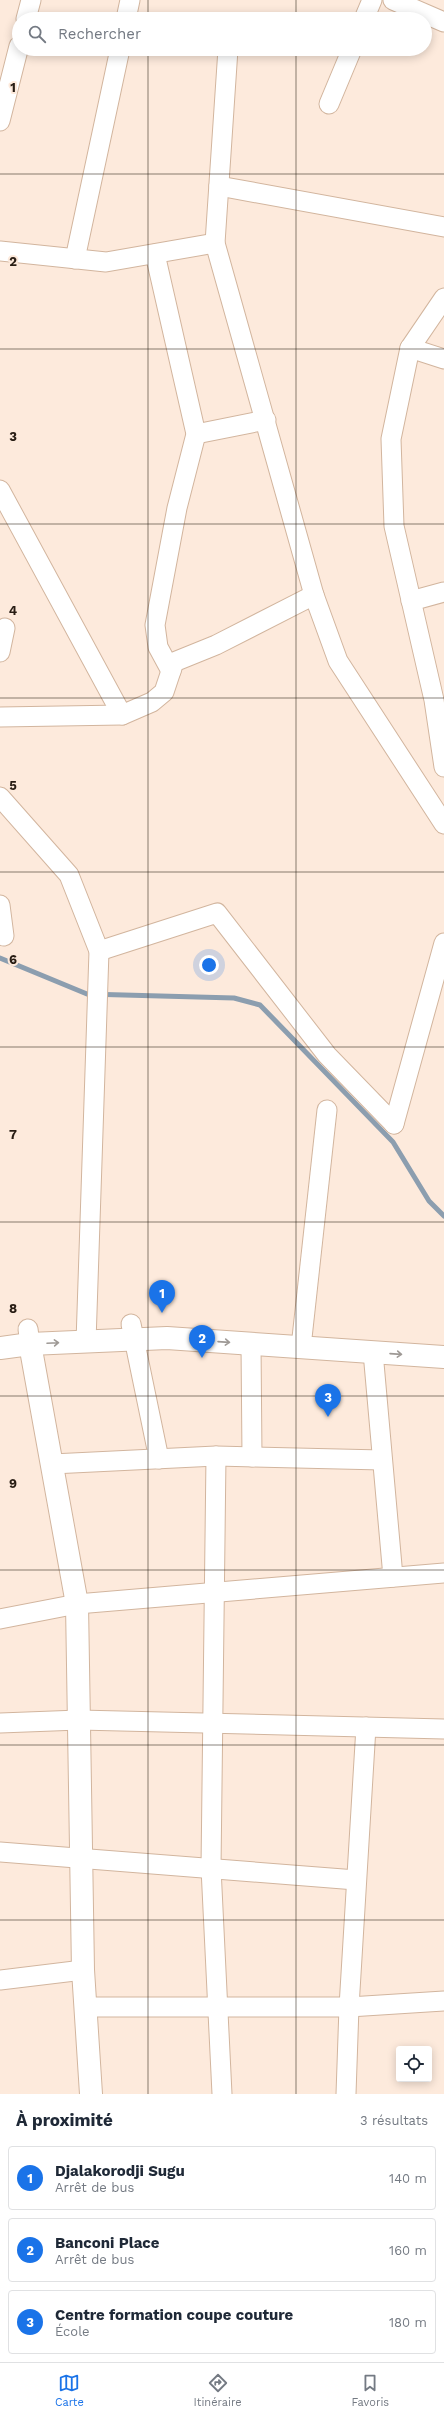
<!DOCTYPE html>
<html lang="fr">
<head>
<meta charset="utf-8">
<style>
	:root { --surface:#fff; --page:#f6f6f7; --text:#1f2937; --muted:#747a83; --line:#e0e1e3; --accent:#1a73e8 }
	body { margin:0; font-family:"Work Sans",sans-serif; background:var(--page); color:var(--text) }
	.controls { position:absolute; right:12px; bottom:12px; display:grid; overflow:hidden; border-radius:4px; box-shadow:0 2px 10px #0003 }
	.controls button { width:36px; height:36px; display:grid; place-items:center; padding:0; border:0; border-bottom:1px solid var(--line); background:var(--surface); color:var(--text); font:20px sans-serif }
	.you { position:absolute; left:209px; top:965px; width:14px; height:14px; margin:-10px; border:3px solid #fff; border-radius:50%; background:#1a73e8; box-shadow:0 0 0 6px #1a73e833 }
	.badge { display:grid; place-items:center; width:26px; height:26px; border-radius:50%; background:var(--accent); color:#fff; font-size:13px; font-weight:700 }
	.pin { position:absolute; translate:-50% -33px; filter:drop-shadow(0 1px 2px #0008) }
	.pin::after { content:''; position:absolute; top:21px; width:14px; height:12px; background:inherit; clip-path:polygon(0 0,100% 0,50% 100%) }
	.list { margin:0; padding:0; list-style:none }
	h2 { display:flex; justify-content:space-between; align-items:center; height:52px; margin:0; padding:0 16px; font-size:17px }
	h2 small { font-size:13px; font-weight:400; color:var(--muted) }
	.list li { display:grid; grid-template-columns:26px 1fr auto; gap:12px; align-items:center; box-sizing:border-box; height:64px; margin:0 8px 8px; padding:0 8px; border:1px solid var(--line); border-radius:4px }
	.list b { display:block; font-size:15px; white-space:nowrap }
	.list p { margin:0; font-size:13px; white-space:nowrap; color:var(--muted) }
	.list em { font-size:13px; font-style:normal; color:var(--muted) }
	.icon { flex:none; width:22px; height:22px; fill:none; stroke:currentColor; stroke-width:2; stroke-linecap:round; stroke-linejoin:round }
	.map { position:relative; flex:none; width:444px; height:2094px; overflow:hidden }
	.search { position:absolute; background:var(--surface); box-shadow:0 2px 10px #0003; left:12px; right:12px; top:12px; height:44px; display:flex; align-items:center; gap:10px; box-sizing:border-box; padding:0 14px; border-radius:22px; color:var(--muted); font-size:15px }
	.sheet { height:268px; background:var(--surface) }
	nav { display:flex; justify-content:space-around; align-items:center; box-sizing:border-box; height:56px; border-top:1px solid var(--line); background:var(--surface); font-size:11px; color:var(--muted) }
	nav a { display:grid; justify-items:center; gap:2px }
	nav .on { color:var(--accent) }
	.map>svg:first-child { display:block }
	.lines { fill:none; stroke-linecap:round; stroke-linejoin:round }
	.stream { stroke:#8c9eaf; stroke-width:5 }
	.minor-casing { stroke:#d2b59e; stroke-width:21 }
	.tertiary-casing { stroke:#d2b59e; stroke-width:24 }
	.secondary-casing { stroke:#d2b59e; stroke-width:24 }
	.minor { stroke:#fff; stroke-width:19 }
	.tertiary { stroke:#fff; stroke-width:22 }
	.secondary { stroke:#fff; stroke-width:22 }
	.oneway { stroke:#9e9995 }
	.grid { fill:none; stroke:#281d14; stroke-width:1; stroke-opacity:0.55 }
	.grid-label { font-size:13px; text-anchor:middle; font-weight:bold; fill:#281d14; stroke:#fdeadc; stroke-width:4; stroke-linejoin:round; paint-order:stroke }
</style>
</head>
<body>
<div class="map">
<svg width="444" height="2094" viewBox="0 0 444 2094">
	<rect width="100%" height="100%" fill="#fdeadc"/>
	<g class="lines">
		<!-- stream -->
		<polyline class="stream" points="0,958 87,994 234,998 260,1005 393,1142 429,1201 444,1216"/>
		<defs>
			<g id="minor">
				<polyline points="393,0 444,22"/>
				<polyline points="26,19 31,0"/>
				<polyline points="126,19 130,0"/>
				<polyline points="364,19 372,0"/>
				<polyline points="228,49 215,243 314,595 338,661 444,824"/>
				<polyline points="329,104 352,49"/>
				<polyline points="0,121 19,46"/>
				<polyline points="219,186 444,227"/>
				<polyline points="0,251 106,262 215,243"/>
				<polyline points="155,254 196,434 177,508 155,625 158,647 171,671"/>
				<polyline points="75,259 120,49"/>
				<polyline points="444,298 410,348 391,439 394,526 434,700 444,767"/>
				<polyline points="410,348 444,359"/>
				<polyline points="196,434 266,420"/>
				<polyline points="0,490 122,715"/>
				<polyline points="411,601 444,592"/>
				<polyline points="0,652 5,628"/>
				<polyline points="0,717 122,715 152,702 164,692 174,662 216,645 314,595"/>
				<polyline points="0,797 69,875 99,951 86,1342"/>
				<polyline points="0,905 4,936"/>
				<polyline points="99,951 217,913 327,1055 394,1124"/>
				<polyline points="394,1124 444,943"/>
				<polyline points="131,1324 159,1459"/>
				<polyline points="28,1329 30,1344"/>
				<polyline points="251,1344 252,1457"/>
				<polyline points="301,1347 327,1110"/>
				<polyline points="373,1352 393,1577"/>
				<polyline points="216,1456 211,1868 222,2094"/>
				<polyline points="52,1464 216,1456 382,1460"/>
				<polyline points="0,1619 77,1604 444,1573"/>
				<polyline points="0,1723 79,1720 444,1729"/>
				<polyline points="0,1852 356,1880"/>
				<polyline points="0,1980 83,1970"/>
				<polyline points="86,2007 349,2007 444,2001"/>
				<polyline points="346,2094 349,2007 366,1727"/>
			</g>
			<polyline id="tertiary" points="30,1344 77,1604 83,1970 91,2094"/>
			<polyline id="secondary" points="0,1348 30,1344 167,1338 444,1357"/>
		</defs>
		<!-- minor casing -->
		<use href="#minor" class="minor-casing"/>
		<!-- tertiary casing -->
		<use href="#tertiary" class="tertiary-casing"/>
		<!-- secondary casing -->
		<use href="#secondary" class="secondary-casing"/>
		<!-- minor -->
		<use href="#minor" class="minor"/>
		<!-- tertiary -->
		<use href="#tertiary" class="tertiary"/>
		<!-- secondary -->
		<use href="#secondary" class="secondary"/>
	</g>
	<!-- one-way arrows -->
	<defs><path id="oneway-shaft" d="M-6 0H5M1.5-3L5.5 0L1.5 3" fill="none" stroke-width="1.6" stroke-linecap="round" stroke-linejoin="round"/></defs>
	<g class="oneway">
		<use href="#oneway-shaft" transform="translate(224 1342) rotate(4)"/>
		<use href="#oneway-shaft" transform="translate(53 1343) rotate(-3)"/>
		<use href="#oneway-shaft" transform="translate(396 1354) rotate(4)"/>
	</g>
	<!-- grid -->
	<path class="grid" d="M 148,0 L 148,19M 296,0 L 296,19M 148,49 L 148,2094M 296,49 L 296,2094M 0,174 L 444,174M 0,349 L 444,349M 0,524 L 444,524M 0,698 L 444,698M 0,872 L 444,872M 0,1047 L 444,1047M 0,1222 L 444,1222M 0,1396 L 444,1396M 0,1570 L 444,1570M 0,1745 L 444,1745M 0,1920 L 444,1920"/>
	<g class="grid-label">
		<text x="13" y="92">1</text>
		<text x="13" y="266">2</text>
		<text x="13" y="441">3</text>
		<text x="13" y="615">4</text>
		<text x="13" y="790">5</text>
		<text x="13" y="964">6</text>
		<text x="13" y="1139">7</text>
		<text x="13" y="1313">8</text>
		<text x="13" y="1488">9</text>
	</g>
</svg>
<div class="controls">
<button><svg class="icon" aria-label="locate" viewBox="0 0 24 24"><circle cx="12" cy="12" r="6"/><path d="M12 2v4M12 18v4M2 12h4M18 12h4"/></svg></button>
</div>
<div class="you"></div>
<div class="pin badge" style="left:162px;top:1313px">1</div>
<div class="pin badge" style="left:202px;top:1358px">2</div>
<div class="pin badge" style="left:328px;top:1417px">3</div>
<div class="search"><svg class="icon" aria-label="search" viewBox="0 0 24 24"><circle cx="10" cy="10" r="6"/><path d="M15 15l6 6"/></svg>Rechercher</div>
</div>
<section class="sheet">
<h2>À proximité<small>3 résultats</small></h2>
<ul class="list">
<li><span class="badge">1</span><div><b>Djalakorodji Sugu</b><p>Arrêt de bus</p></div><em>140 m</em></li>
<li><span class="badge">2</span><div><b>Banconi Place</b><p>Arrêt de bus</p></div><em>160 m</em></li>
<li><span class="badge">3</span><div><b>Centre formation coupe couture</b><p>École</p></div><em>180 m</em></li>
</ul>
</section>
<nav>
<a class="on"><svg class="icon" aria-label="map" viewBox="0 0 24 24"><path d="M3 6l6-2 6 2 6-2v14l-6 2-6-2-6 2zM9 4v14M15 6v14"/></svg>Carte</a>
<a><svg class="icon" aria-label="directions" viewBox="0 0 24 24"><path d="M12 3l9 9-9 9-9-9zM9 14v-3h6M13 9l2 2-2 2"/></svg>Itinéraire</a>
<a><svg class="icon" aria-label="saved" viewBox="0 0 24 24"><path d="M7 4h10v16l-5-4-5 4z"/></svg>Favoris</a>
</nav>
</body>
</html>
